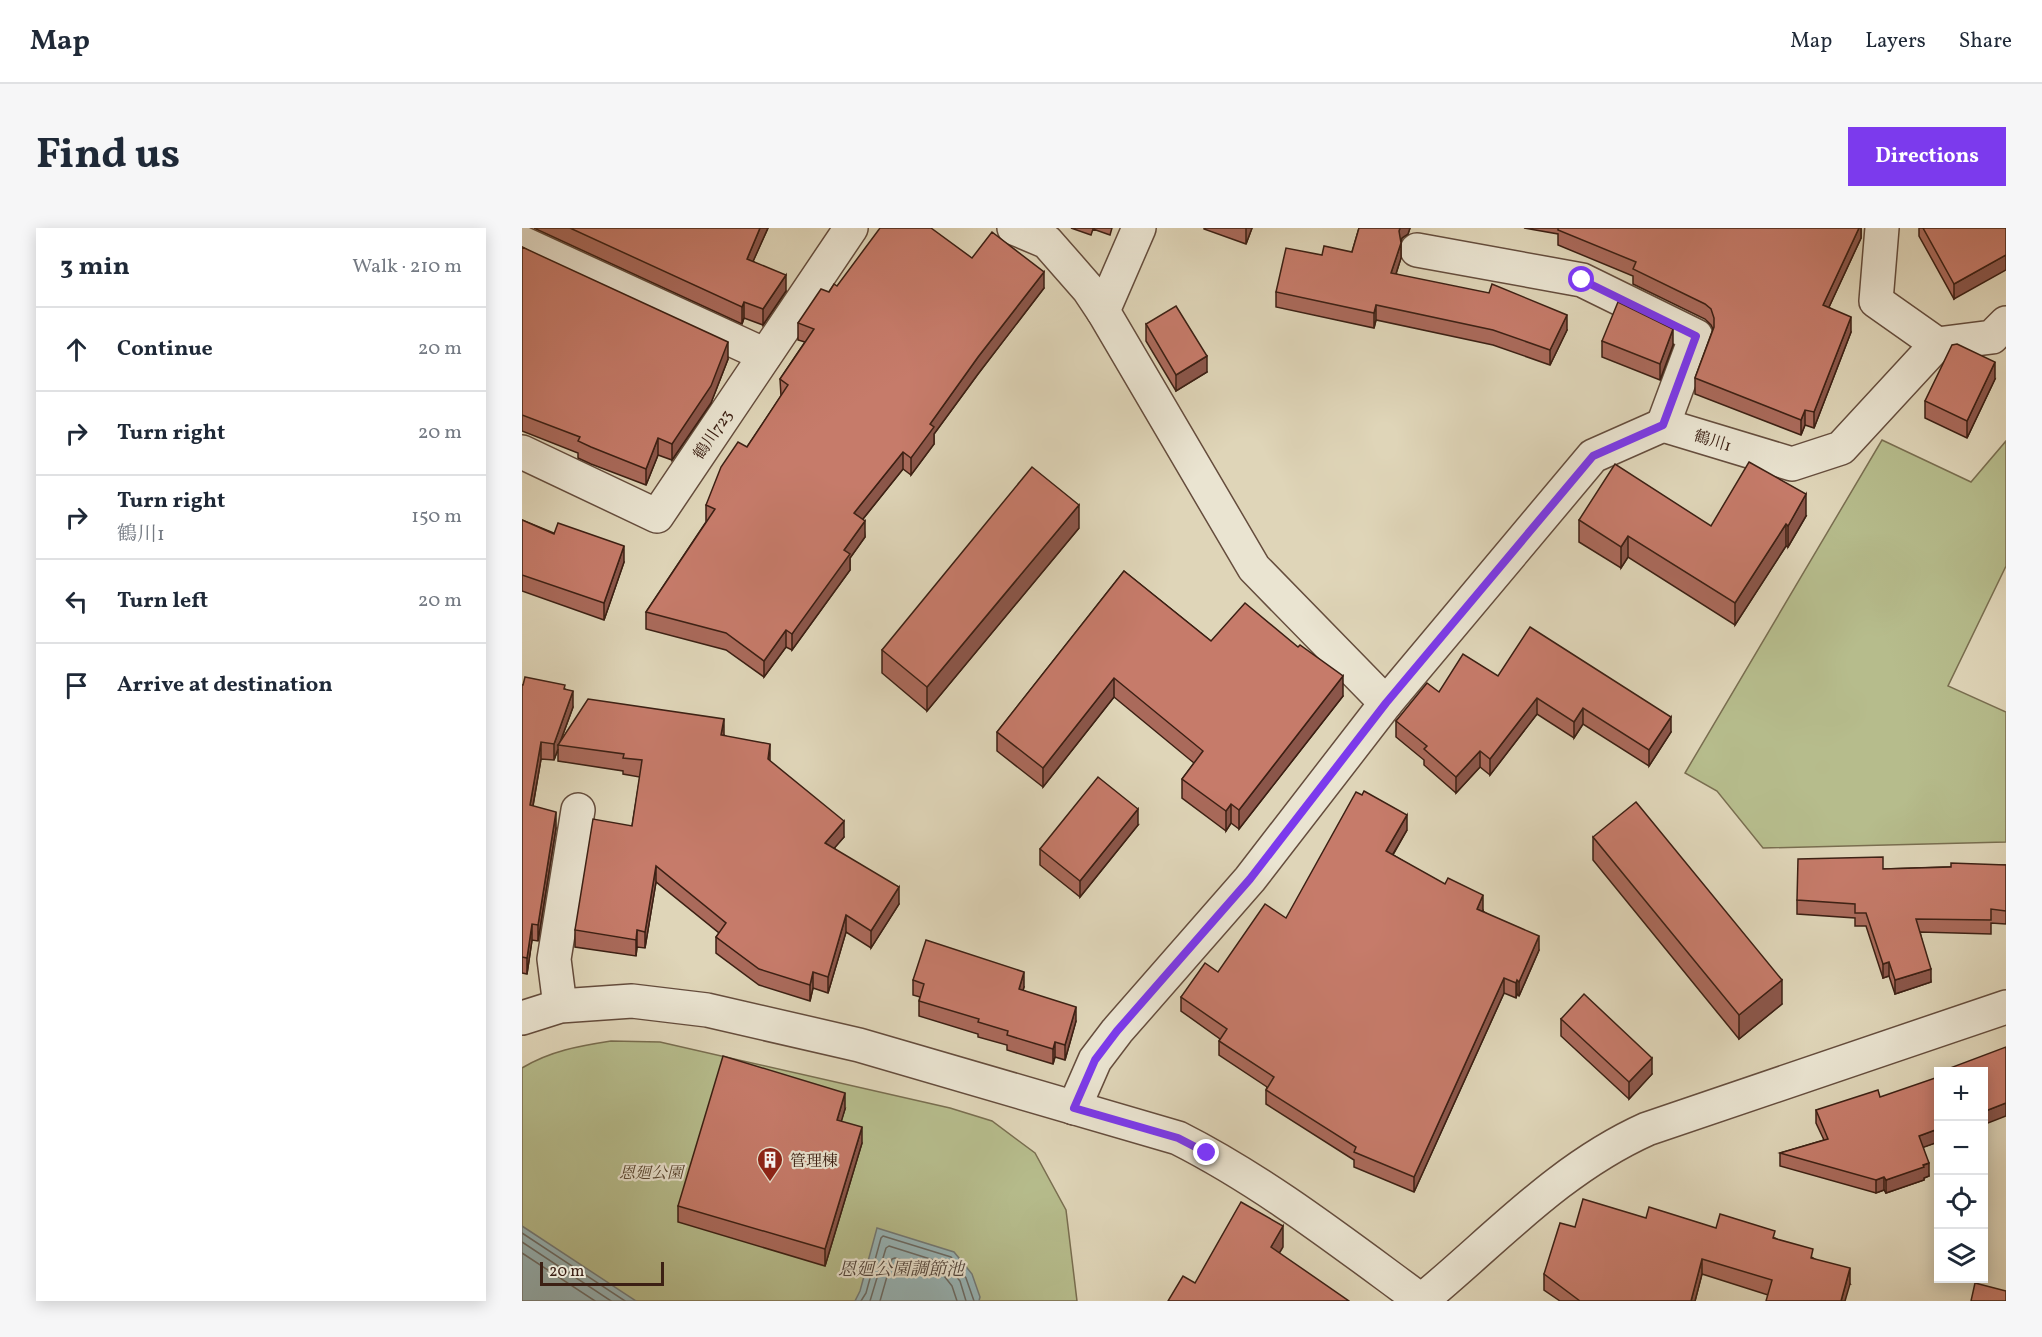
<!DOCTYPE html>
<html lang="en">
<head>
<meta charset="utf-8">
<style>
	:root { --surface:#fff; --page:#f6f6f7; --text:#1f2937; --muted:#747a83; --line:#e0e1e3; --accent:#7c3aed }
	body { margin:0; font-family:Vollkorn,"Noto Serif JP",serif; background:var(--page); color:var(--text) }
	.controls { position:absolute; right:18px; bottom:18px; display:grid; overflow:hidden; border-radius:0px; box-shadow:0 3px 15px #0003 }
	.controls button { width:54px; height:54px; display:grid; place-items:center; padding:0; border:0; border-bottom:2px solid var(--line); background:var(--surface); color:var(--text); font:30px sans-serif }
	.scale { position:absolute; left:18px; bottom:15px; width:124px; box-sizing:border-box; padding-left:6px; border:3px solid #3c2014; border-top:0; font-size:16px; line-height:21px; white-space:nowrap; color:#3c2014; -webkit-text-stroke:4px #eae4d1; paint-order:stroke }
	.stop { position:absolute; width:18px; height:18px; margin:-14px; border:4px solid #7c3aed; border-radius:50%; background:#fff }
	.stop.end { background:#7c3aed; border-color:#fff; box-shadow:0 2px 6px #0008 }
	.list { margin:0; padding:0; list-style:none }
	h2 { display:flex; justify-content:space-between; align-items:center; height:78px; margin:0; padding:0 24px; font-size:26px }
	h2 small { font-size:20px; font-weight:400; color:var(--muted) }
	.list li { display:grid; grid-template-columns:39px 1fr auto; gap:18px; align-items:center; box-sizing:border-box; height:84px; padding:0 24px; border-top:2px solid var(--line) }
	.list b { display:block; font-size:22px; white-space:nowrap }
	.list p { margin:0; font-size:20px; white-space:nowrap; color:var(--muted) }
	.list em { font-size:20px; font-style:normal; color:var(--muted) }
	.icon { flex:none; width:33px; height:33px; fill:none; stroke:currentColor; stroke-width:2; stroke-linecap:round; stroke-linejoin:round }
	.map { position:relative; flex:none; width:1484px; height:1073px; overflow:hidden; border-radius:0px }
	header { display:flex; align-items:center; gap:36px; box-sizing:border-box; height:84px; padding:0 30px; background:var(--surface); border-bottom:2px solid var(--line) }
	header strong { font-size:28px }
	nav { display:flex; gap:33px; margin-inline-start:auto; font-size:21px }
	.intro { display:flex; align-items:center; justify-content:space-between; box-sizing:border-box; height:144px; padding:0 36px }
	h1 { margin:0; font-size:42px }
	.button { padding:15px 27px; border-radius:0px; background:var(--accent); color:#fff; font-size:21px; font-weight:700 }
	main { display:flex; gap:36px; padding:0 36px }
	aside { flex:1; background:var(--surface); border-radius:0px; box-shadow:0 3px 15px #0003 }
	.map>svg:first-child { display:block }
	.green { fill:#b6bc8c; stroke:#796e50; stroke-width:1.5 }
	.water { fill:#97b6b9; stroke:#737a77; stroke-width:1.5 }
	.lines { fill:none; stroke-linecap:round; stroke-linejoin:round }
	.shore { stroke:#6a6b66; stroke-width:1.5 }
	.street-casing { stroke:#654d3d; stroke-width:36 }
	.street { stroke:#eae4d1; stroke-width:33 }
	.wall { fill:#aa6a5b; stroke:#3c2014; stroke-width:1.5 }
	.shaded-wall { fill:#8b564a; stroke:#3c2014; stroke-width:1.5 }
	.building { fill:#c67b6a; stroke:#3c2014; stroke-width:1.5 }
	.route { stroke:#7c3aed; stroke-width:8 }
	.labels { text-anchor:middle; stroke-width:4.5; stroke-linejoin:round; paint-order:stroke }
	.street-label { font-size:16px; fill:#3c2014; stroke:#eae4d1 }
	.poi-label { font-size:16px; fill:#3c2014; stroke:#eae4d1; text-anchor:start }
	.park-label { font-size:16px; font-style:italic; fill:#5a4732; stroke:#eae4d1 }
	.water-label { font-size:18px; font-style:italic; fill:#53463d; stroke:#eae4d1 }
</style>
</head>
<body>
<header>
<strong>Map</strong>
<nav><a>Map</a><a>Layers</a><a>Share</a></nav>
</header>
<div class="intro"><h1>Find us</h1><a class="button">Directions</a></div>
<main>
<aside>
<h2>3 min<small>Walk · 210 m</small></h2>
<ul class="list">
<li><svg class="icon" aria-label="ahead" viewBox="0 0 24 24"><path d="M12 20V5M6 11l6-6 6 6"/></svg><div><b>Continue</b></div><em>20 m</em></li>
<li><svg class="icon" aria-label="right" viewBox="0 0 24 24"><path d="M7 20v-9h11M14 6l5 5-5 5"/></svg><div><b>Turn right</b></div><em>20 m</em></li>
<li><svg class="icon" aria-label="right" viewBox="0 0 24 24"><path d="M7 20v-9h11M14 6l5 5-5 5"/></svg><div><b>Turn right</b><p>鶴川1</p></div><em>150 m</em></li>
<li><svg class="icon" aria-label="left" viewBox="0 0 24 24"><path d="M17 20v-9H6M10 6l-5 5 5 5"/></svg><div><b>Turn left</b></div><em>20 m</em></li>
<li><svg class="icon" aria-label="arrive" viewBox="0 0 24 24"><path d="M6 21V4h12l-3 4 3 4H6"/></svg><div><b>Arrive at destination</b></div></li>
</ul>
</aside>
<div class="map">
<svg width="1484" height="1073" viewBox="0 0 1484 1073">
	<rect width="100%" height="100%" fill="#dfd5b8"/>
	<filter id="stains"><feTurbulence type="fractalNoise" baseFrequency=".00333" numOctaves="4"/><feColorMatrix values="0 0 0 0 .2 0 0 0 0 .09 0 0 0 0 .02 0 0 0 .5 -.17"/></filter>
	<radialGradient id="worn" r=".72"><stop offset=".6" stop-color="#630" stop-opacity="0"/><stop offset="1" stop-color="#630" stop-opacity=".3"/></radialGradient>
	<!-- green -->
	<g class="green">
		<polygon points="1360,212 1449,254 1484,213 1484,338 1426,458 1484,484 1484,614 1241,620 1195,563 1163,545"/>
		<path d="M 89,813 L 138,814 L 428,880 L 470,893 L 513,925 L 544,982 L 555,1073 L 0,1073 L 0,840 C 28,823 57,818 89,813 Z"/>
	</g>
	<!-- water -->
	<g class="water">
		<polygon points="0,998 114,1073 0,1073"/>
		<polygon points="355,1000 432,1024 450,1046 458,1069 457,1073 333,1073 338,1063"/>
	</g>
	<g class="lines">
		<!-- shore -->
		<g class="shore">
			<polyline points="0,1005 103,1073"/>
			<polyline points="0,1014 89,1073"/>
			<polyline points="0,1025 73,1073"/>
			<polyline points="339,1073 344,1065 359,1010 361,1008 429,1029 444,1050 452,1073"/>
			<polyline points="348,1073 364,1020 367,1018 424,1036 438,1053 444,1073"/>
			<polyline points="358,1073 370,1031 373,1030 419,1044 430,1058 435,1073"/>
		</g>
		<defs>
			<g id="street">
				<polyline points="492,0 525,14 567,62 581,83"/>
				<polyline points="617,0 581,83 732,340 864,475"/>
				<polyline points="1360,0 1354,73 1415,116"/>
				<polyline points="0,15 243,127"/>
				<polyline points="895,22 1060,52 1174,108 1141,197"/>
				<polyline points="0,224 135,288 329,0"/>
				<polyline points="38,778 32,731 56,582"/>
				<path d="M 0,790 L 38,778 L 110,773 L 185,782 L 337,817 L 656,910 C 743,954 822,1016 900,1073"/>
				<polyline points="552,880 573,832 595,803 728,651 864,475 1071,228 1141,197 1270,236 1319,220 1415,116 1470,109 1484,95"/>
				<path d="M 900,1072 C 973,1012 1036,941 1125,901 L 1484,779"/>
			</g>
		</defs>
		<!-- street casing -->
		<use href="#street" class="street-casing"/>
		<!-- street -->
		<use href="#street" class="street"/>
	</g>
	<!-- wall -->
	<g class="wall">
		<polygon points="12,0 246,0 231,33 264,63 241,97 222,90 220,96"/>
		<polygon points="549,0 590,0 588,7 571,1 569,7"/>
		<polygon points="682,0 730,0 724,16 682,1"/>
		<polygon points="837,0 888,0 886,6 880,10 879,14 879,30 874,46 1045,102 1028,137 971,117 854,92 852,100 754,79 754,64 800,27 830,24"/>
		<polygon points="1002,0 1339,0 1339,10 1307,79 1329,104 1292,200 1283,197 1279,207 1173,166 1173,150 1191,101 1189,97 1183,91 1111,56 1111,48 1036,17 1036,6"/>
		<polygon points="1397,0 1484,0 1432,71 1397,8"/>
		<polygon points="0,19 206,131 189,175 150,232 136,227 124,257 69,236 56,230 56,225 0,203"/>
		<polygon points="450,30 522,60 456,146 412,206 412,216 389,247 381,241 341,291 343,309 328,330 328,342 270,422 264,419 242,449 204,422 124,401 124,384 184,294 184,277 225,219 259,168 258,151 283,114 276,112 276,95 307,64 315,58"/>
		<polygon points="624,96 685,144 654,163 624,113"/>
		<polygon points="1080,113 1151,117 1138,152 1080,129"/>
		<polygon points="1473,151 1445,210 1403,190 1403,173"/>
		<polygon points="1284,288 1266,319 1264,318 1213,397 1106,329 1099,340 1057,314 1057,292 1189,298"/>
		<polygon points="0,292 102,334 82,392 0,363"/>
		<polygon points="557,300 405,483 360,445 360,422"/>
		<polygon points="602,343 689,413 821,468 717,601 709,595 704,603 660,570 660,551 672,535 592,469 521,559 475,523 475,504"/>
		<polygon points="976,448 1149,504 1127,538 1061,496 1052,510 1015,486 968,547 958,539 934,565 902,537 902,532 874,509 874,493 917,464"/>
		<polygon points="0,457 43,461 51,479 39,512 202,507 248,534 322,609 312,620 377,676 349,720 324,704 306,765 291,760 288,773 237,757 194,725 194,709 197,705 134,654 123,720 115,719 114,728 53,719 53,702 110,598 118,549 101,546 101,543 36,533 36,521 32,532 19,531 11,578 34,600 16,713 10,712 5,746 0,745"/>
		<polygon points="616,597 558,669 518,637 518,621"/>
		<polygon points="885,602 871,627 961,682 961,683 1017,722 997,768 995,766 994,770 982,765 892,964 832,939 832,932 744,876 744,862 745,859 697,827 697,813 698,811 659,783 659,769 696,744 764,690"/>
		<polygon points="1071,609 1260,776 1217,811 1071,632"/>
		<polygon points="1484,637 1484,696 1469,695 1469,706 1398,704 1409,754 1373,766 1367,748 1361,750 1344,698 1333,698 1333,690 1275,686 1275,672 1361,641"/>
		<polygon points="391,752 502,759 501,762 554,793 543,832 533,829 531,836 485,822 485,817 456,809 456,806 397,788 397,773 398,769 391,767"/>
		<polygon points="1039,791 1130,846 1107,871 1039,808"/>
		<polygon points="1358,869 1416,914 1401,919 1407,948 1402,950 1402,952 1364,965 1362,962 1354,965 1258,938 1258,925 1302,912 1294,895 1294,882"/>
		<polygon points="323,881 319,893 340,915 303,1038 156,994 156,978"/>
		<polygon points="1124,990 1253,1010 1291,1030 1328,1056 1246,1067 1180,1046 1173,1073 1038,1073 1022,1062 1022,1046 1053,999"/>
	</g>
	<!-- shaded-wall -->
	<g class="shaded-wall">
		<polygon points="238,0 246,0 225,47 225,31"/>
		<polygon points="724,0 730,0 724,16"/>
		<polygon points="878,0 888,0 886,6 880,10 877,18 877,3"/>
		<polygon points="1337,0 1339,0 1339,10 1301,92 1301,77"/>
		<polygon points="879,15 879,30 869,61 869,45"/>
		<polygon points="1484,27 1484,42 1432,71 1432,56"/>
		<polygon points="522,44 522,60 456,146 412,206 412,216 389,247 389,230 408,196 456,129"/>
		<polygon points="264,47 264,63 241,97 241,81"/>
		<polygon points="222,74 222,90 220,96 220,79"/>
		<polygon points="854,77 854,92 852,100 852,85"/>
		<polygon points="1045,87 1045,102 1028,137 1028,122"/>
		<polygon points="1329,89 1329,104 1292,200 1292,184"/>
		<polygon points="1151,101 1151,117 1138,152 1138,136"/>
		<polygon points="206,114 206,131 189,175 150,232 150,216"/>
		<polygon points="685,128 685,144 654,163 654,147"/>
		<polygon points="1473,134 1473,151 1445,210 1445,193"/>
		<polygon points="1283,182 1283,197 1279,207 1279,192"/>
		<polygon points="136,210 136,227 124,257 124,241"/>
		<polygon points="381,224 381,241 332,302 332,285"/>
		<polygon points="1284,266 1284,288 1266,319 1266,298"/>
		<polygon points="557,277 557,300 405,483 405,459"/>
		<polygon points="343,293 343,309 328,330 328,342 270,422 270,406 322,322"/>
		<polygon points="1264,296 1264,318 1213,397 1213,375"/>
		<polygon points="1106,308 1106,329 1099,340 1099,319"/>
		<polygon points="102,318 102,334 82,392 82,375"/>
		<polygon points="264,402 264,419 242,449 242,433"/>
		<polygon points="821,448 821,468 717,601 717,582"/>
		<polygon points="592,450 592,469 521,559 521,540"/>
		<polygon points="51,463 51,479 37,517 36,517 36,521 32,532 32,516"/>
		<polygon points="1015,470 1015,486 968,547 968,531"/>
		<polygon points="1061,480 1061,496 1052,510 1052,494"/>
		<polygon points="1149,489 1149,504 1127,538 1127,522"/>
		<polygon points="202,491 202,508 199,507"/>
		<polygon points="19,514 19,531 8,594 8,577"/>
		<polygon points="248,516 248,533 246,548 246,531"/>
		<polygon points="958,523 958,539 934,565 934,549"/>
		<polygon points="709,576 709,595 704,603 704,583"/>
		<polygon points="616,581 616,597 558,669 558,653"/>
		<polygon points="34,584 34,600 16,713 16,697"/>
		<polygon points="885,587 885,602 864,638 864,623"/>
		<polygon points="322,593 322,609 303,631 303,615"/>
		<polygon points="134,638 134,654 123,720 123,704"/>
		<polygon points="377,659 377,676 349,720 349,703"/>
		<polygon points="961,667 961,682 955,695 955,681"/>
		<polygon points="324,687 324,704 306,765 306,749"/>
		<polygon points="10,696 10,712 5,746 5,730"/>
		<polygon points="115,702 115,719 114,728 114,712"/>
		<polygon points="1017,708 1017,722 997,768 997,754"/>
		<polygon points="1367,734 1367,748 1361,750 1361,736"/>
		<polygon points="1409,741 1409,754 1373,766 1373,752"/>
		<polygon points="291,744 291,760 288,773 288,757"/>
		<polygon points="502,744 502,759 497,776 497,761"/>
		<polygon points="982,750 982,765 892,964 892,949"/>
		<polygon points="995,752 995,766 994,770 994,755"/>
		<polygon points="1260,752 1260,776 1217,811 1217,787"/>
		<polygon points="554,779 554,793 543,832 543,817"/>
		<polygon points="533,814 533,829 531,836 531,821"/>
		<polygon points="1130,830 1130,846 1107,871 1107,854"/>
		<polygon points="323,865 323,881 315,908 315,892"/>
		<polygon points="1484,875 1484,888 1461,897 1461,884"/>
		<polygon points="340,899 340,915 303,1038 303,1021"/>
		<polygon points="1416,901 1416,914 1397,921 1397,908"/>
		<polygon points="1407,935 1407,948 1402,950 1402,952 1364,965 1364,952"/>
		<polygon points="1362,949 1362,962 1354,965 1354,952"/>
		<polygon points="761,998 761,1019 749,1039 749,1019"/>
		<polygon points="1180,1031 1180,1046 1173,1073 1169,1073"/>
		<polygon points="1328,1040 1328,1056 1323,1073 1319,1073"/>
	</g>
	<!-- building -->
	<g class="building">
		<polygon points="48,0 238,0 225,31 264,47 241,81 222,74 220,79"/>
		<polygon points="358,0 409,0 450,30 470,4 522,44 456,129 408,196 412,199 389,230 381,224 332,285 343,293 322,322 328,326 270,406 264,402 242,433 204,405 124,384 193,281 184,277 199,239 216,214 225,219 266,157 258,151 292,101 276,95 299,61 307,64 312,56 315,58"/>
		<polygon points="837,0 878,0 877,3 879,15 869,45 967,65 970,56 1045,87 1028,122 971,102 854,77 852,85 754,64 764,20 800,27 802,18 830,24"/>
		<polygon points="1036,0 1337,0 1301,77 1329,89 1292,184 1283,182 1279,192 1173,150 1192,99 1192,90 1189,81 1183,76 1111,41 1114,34 1036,2"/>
		<polygon points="1401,0 1484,0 1484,27 1432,56"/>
		<polygon points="0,19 206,114 189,158 150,216 136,210 124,241 69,219 56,213 58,209 0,187"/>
		<polygon points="1096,74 1151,101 1138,136 1080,113"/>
		<polygon points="654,78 685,128 654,147 624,96"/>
		<polygon points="1435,116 1473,134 1445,193 1403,173 1430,117"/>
		<polygon points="1227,234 1284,266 1266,298 1264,296 1213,375 1106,308 1099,319 1057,292 1093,236 1189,298"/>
		<polygon points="510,239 557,277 405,459 360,422"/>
		<polygon points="0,292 32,306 36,295 102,318 82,375 0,347"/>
		<polygon points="602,343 689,413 723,375 776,419 778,417 821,448 717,582 709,576 704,583 660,551 681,523 592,450 521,540 475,504"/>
		<polygon points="1008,399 1149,489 1127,522 1061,480 1052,494 1015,470 968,531 958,523 934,549 902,521 905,518 874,493 905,455 917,464 941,426 976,448"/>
		<polygon points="3,449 43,457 42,461 51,463 32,516 19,514 8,577 34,584 16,697 10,696 5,730 0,729 0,457 1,457"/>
		<polygon points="66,471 202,491 199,507 248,516 246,531 322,593 303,615 377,659 349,703 324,687 306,749 291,744 288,757 237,741 194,709 204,695 134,638 123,704 115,702 114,712 53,702 71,591 110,598 120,532 101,530 102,526 36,517"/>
		<polygon points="576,549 616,581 558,653 518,621"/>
		<polygon points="842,563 885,587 864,623 923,656 926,650 961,667 955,681 1017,708 997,754 995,752 994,755 982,750 892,949 832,924 834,919 744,862 752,849 697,813 705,801 659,769 683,735 696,744 743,676 764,690 834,564 840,567"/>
		<polygon points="1114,574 1260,752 1217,787 1071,609"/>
		<polygon points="1361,629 1361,641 1429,639 1429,635 1484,637 1484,683 1469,681 1469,692 1394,691 1409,741 1373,752 1367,734 1361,736 1344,685 1333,685 1333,676 1275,672 1276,631"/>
		<polygon points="404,712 502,744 497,761 554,779 543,817 533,814 531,821 485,807 486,803 456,794 457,791 397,773 402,756 391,752"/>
		<polygon points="1062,766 1130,830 1107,854 1039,791"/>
		<polygon points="1484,819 1484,875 1461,884 1461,843 1430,843 1428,840"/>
		<polygon points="201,828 323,865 315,892 340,899 303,1021 156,978"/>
		<polygon points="1416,849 1416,901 1397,908 1407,935 1401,937 1402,939 1364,952 1362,949 1354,952 1258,925 1306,911 1294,882 1356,862 1358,869"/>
		<polygon points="1061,971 1124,990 1127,979 1194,1000 1198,986 1253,1003 1251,1010 1291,1021 1289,1030 1328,1040 1319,1073 1244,1073 1250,1052 1180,1031 1169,1073 1058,1073 1022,1046 1038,995 1053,999"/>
		<polygon points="719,974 761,998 749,1019 827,1073 646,1073 661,1048 673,1055"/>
		<polygon points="1453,1055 1484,1063 1484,1073 1449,1073"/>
	</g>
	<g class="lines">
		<!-- route -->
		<polyline class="route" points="685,925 656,910 552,880 573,832 595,803 728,651 864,475 1071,228 1141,197 1174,108 1060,52"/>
	</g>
	<!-- icons -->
	<defs>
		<symbol id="building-pin" viewBox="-11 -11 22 30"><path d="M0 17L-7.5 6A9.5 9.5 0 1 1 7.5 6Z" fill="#8f2418" stroke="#eae4d1"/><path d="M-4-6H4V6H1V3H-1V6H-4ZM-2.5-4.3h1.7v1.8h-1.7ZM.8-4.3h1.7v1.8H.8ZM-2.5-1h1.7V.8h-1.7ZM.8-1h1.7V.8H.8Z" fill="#fff"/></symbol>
	</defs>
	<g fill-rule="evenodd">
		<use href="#building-pin" x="233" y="917" width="30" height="40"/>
	</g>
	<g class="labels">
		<!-- street labels -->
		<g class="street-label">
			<text transform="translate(190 206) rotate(-56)" y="6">鶴川723</text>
			<text transform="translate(1191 212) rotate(17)" y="6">鶴川1</text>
		</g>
		<!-- poi labels -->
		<g class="poi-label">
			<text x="268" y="938">管理棟</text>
		</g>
		<!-- park labels -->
		<g class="park-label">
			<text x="129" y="950">恩廻公園</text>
		</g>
		<!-- water labels -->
		<g class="water-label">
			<text x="379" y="1047">恩廻公園調節池</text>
		</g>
	</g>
	<rect width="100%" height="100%" filter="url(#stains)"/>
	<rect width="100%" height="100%" fill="url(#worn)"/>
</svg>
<div class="controls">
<button>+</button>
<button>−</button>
<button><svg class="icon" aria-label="locate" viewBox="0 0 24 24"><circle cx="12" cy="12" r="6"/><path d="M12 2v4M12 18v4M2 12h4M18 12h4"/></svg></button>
<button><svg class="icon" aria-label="layers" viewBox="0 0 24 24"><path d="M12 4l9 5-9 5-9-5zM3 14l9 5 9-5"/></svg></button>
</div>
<div class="scale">20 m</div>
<div class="stop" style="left:1060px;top:52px"></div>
<div class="stop end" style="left:685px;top:925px"></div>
</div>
</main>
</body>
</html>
